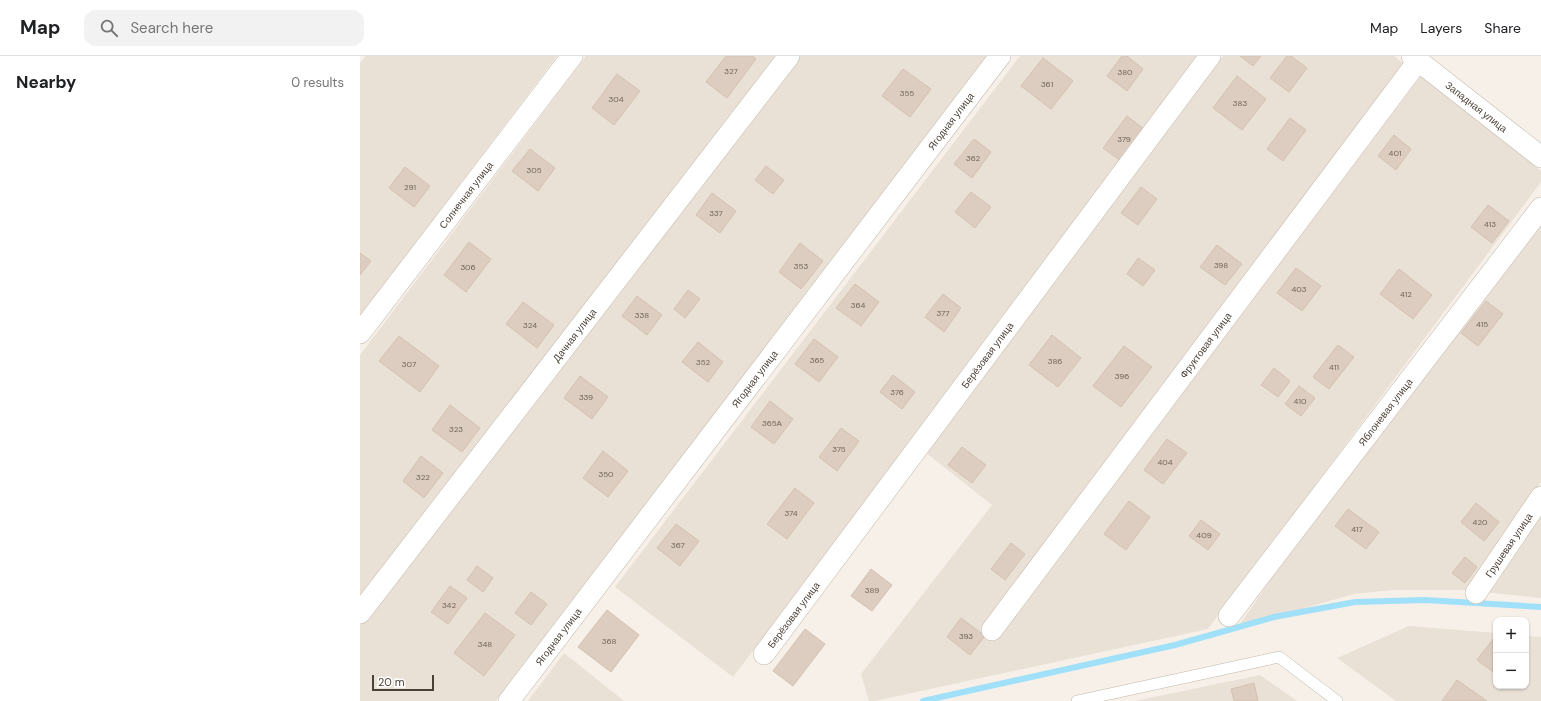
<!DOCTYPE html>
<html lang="en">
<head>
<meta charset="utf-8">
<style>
	:root { --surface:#fff; --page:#f2f2f2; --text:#202124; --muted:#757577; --line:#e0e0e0 }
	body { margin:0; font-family:"DM Sans",sans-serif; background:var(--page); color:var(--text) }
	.controls { position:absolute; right:12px; bottom:12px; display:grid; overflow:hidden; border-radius:8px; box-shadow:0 1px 3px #0004 }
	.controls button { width:36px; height:36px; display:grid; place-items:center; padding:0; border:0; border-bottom:1px solid var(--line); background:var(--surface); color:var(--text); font:20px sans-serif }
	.scale { position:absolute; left:12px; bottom:10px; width:62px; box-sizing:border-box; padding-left:4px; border:2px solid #4b4036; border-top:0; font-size:11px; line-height:14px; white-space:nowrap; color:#4b4036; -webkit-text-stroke:3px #fff; paint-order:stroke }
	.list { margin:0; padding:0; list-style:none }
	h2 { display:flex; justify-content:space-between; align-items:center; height:52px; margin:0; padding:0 16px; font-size:17px }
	h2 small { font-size:13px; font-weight:400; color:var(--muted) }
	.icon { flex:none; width:22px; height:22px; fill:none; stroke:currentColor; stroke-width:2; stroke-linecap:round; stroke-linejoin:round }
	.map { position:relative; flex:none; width:1181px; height:645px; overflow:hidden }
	header { display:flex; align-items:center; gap:24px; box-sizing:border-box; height:56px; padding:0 20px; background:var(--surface); border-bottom:1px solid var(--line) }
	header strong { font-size:19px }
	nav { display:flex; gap:22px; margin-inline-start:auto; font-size:14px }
	.search { width:280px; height:36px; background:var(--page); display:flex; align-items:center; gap:10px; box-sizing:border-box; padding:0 14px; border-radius:12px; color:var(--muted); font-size:15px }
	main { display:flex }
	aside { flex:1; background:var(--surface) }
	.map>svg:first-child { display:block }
	.residential { fill:#eae1d6 }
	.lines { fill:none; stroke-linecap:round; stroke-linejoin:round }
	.stream { stroke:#a0e0f8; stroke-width:6 }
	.building { fill:#dccdc0; stroke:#d5c1af }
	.lane-casing { stroke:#c3b7aa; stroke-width:12 }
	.street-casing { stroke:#c3b7aa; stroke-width:22 }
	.lane { stroke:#fff; stroke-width:11 }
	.street { stroke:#fff; stroke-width:21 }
	.labels { text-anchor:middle; stroke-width:3; stroke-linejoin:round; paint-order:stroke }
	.number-label { font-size:8px; fill:#6f6358 }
	.street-label { font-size:10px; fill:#4b4036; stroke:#fff }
</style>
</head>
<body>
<header>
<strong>Map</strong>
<div class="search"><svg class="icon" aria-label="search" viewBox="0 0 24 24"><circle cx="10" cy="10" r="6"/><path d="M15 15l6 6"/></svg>Search here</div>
<nav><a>Map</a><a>Layers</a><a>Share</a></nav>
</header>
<main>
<aside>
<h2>Nearby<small>0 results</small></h2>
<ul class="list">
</ul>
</aside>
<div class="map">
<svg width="1181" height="645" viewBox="0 0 1181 645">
	<rect width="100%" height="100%" fill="#f6f0e9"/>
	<!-- residential -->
	<g class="residential">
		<polygon points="6,0 197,0 0,260 0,7"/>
		<polygon points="226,0 417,0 0,547 0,299"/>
		<polygon points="436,0 631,0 136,645 0,645 0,566"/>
		<polygon points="660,0 847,0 373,621 255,531"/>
		<polygon points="863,0 1034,0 1047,10 624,574 636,584 1061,20 1181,115 1181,126 848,573 515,645 509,645 501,618 632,449 565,396"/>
		<polygon points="1181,160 1181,426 1107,534 1032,534 994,538 878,571 1000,394"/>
		<polygon points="1181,454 1181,542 1124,536"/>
		<polygon points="1049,570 1136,577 1136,630 1166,630 1166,580 1181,581 1181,645 1036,645 977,602"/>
		<polygon points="204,597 264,645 168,645"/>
		<polygon points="900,619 937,645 775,645"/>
	</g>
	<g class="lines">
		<!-- stream -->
		<polyline class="stream" points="563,645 815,589 914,561 995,546 1065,544 1181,551"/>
	</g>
	<!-- building -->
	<g class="building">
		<polygon points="366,0 392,0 396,3 367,42 346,26"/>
		<polygon points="762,0 767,0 783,13 767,35 747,20"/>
		<polygon points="880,0 901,0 893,10"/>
		<polygon points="927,0 931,0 947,12 929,36 910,22"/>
		<polygon points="683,2 713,25 691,53 661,30"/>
		<polygon points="543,13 571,33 550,61 522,40"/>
		<polygon points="257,18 280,35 254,69 232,52"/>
		<polygon points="877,20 906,43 882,74 853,52"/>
		<polygon points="767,60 785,74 761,105 743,92"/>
		<polygon points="930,62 946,74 923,105 907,93"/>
		<polygon points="1034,79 1051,93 1036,114 1018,100"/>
		<polygon points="614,83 631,96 612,122 594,108"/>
		<polygon points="170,93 195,112 178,135 152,115"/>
		<polygon points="406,110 424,124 413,138 395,124"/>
		<polygon points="45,111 70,130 54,151 29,132"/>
		<polygon points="781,131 797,143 778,169 761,157"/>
		<polygon points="611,136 631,151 615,172 595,156"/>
		<polygon points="352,137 376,155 360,177 336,159"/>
		<polygon points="1128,149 1149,165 1132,187 1111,171"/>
		<polygon points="109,186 131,203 106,236 84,219"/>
		<polygon points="440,187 463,205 441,233 419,216"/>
		<polygon points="857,189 882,208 865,229 840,211"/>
		<polygon points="0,197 11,205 0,219"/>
		<polygon points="778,202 795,214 783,230 767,218"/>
		<polygon points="936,212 961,230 942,255 917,237"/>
		<polygon points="1039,213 1072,239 1053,263 1020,238"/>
		<polygon points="495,228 519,246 501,270 476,252"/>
		<polygon points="328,234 340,243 325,262 314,253"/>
		<polygon points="583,238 601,252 584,276 565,261"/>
		<polygon points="277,240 302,259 287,279 262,260"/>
		<polygon points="1126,245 1143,258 1118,290 1101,277"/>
		<polygon points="163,246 194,269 177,292 146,268"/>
		<polygon points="692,279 721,302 698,331 669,309"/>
		<polygon points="39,280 79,310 60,336 19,305"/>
		<polygon points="454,283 478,301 459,326 435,308"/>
		<polygon points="338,286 363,306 348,326 322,306"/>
		<polygon points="978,289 994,301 969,333 953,321"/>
		<polygon points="764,290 792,311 761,351 733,330"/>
		<polygon points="914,312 930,325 918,341 901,329"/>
		<polygon points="533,319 555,336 542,353 520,336"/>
		<polygon points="220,320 248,341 232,363 204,342"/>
		<polygon points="939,330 955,342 941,360 925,348"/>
		<polygon points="410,345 433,363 414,388 391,371"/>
		<polygon points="90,349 120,372 102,396 72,374"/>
		<polygon points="481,372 499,385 477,415 459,401"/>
		<polygon points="807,383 827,397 803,428 784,414"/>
		<polygon points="602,391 626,409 612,427 588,409"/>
		<polygon points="243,395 268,415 248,441 223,422"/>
		<polygon points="61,400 83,417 64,442 43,425"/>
		<polygon points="435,432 454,447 427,483 407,468"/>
		<polygon points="769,445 790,461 766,494 744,478"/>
		<polygon points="1116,447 1139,466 1124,485 1101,466"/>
		<polygon points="988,453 1019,476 1006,493 975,470"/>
		<polygon points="841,464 860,478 848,494 829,480"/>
		<polygon points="316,468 339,485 320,510 297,492"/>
		<polygon points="651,487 665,498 645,524 631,513"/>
		<polygon points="1105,501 1117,511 1105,527 1092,517"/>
		<polygon points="117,510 133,522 123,536 107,524"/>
		<polygon points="511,513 532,529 512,555 491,540"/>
		<polygon points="90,530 107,542 88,568 71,556"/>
		<polygon points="171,536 187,548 171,569 155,557"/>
		<polygon points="247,554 279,579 251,616 218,591"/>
		<polygon points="125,557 155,579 124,620 94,597"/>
		<polygon points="601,562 625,580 610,599 587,581"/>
		<polygon points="445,573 465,588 433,630 413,615"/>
		<polygon points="1133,583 1136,585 1136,618 1117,604"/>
		<polygon points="1097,624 1127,645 1082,645"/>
		<polygon points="894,627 898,645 874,645 871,633"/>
	</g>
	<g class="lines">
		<defs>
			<polyline id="lane" points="717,645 919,601 977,645"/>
			<g id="street">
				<path id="s1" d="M 1052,0 L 1181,101"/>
				<path id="s2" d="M 0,277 L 212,0"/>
				<path id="s3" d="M 1116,537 L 1181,441"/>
				<path id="s4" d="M 0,557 L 429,0"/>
				<path id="s5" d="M 869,560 L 1181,152"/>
				<path id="s6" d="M 632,574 L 1058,5"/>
				<path id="s7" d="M 404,598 L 850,0"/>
				<path id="s8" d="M 149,645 L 640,0"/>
			</g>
		</defs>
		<!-- lane casing -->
		<use href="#lane" class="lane-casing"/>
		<!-- street casing -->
		<use href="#street" class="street-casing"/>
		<!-- lane -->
		<use href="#lane" class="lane"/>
		<!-- street -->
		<use href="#street" class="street"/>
	</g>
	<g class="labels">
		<!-- number labels -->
		<g class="number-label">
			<text x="371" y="18">327</text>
			<text x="765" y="19">380</text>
			<text x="687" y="31">361</text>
			<text x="547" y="40">355</text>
			<text x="256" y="46">304</text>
			<text x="880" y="50">383</text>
			<text x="764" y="86">379</text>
			<text x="1035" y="100">401</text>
			<text x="613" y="105">362</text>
			<text x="174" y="117">305</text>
			<text x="50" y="134">291</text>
			<text x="356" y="160">337</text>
			<text x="1130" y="171">413</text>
			<text x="861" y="212">398</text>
			<text x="441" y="213">353</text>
			<text x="108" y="214">306</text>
			<text x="939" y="236">403</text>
			<text x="1046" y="241">412</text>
			<text x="498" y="252">364</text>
			<text x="583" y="260">377</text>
			<text x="282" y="262">338</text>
			<text x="1122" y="271">415</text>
			<text x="170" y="272">324</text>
			<text x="457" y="307">365</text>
			<text x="695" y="308">386</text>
			<text x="343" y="309">352</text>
			<text x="49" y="311">307</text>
			<text x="974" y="314">411</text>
			<text x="762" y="323">396</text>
			<text x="537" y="339">376</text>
			<text x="226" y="344">339</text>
			<text x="940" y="348">410</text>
			<text x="412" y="370">365А</text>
			<text x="96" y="376">323</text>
			<text x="479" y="396">375</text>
			<text x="805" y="409">404</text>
			<text x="246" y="421">350</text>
			<text x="63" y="424">322</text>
			<text x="431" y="460">374</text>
			<text x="1120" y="469">420</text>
			<text x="997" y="476">417</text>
			<text x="844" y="482">409</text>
			<text x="318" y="492">367</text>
			<text x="512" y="537">389</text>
			<text x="89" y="552">342</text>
			<text x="606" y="583">393</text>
			<text x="249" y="588">368</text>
			<text x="125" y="591">348</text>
		</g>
		<!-- street labels -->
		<g class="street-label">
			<text dy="4" stroke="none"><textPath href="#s1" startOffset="82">Западная улица</textPath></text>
			<text dy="4" stroke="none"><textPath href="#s8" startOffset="729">Ягодная улица</textPath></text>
			<text dy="4" stroke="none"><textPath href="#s2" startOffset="174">Солнечная улица</textPath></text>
			<text dy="4" stroke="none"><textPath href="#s4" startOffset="351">Дачная улица</textPath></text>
			<text dy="4" stroke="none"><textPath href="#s6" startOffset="356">Фруктовая улица</textPath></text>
			<text dy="4" stroke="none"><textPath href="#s7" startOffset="373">Берёзовая улица</textPath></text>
			<text dy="4" stroke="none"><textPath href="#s8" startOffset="405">Ягодная улица</textPath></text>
			<text dy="4" stroke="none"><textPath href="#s5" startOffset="257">Яблоневая улица</textPath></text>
			<text dy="4" stroke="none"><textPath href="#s3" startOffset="58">Грушевая улица</textPath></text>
			<text dy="4" stroke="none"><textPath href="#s7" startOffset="49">Берёзовая улица</textPath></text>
			<text dy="4" stroke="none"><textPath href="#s8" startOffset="81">Ягодная улица</textPath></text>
		</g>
	</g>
</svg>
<div class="controls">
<button>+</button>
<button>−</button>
</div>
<div class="scale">20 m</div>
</div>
</main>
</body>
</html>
